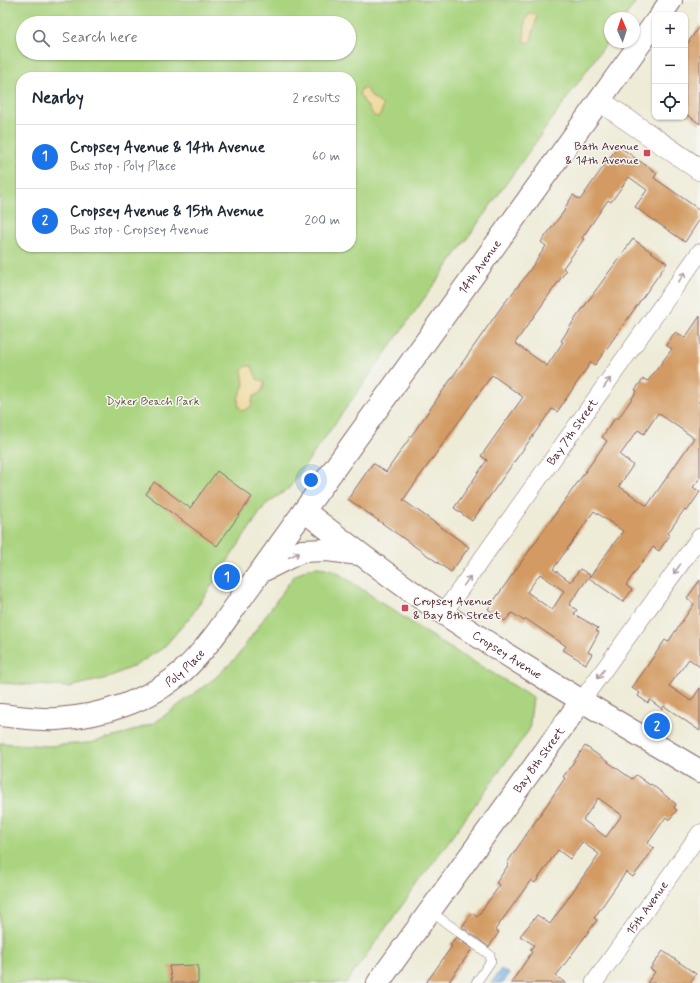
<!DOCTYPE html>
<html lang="en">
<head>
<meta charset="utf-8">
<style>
	:root { --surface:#fff; --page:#f2f2f3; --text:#1f2937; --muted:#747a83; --line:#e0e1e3; --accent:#1a73e8 }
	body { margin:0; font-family:Mynerve,sans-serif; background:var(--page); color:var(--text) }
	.controls { position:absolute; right:12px; top:12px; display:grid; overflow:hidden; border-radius:8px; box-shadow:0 1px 3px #0004 }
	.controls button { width:36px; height:36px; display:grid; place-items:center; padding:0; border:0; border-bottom:1px solid var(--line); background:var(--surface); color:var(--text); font:20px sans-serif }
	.compass { position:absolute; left:604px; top:12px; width:36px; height:36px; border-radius:50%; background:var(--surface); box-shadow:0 1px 3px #0004; rotate:357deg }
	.you { position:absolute; left:311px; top:480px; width:14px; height:14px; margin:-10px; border:3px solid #fff; border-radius:50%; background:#1a73e8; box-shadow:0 0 0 6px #1a73e833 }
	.badge { display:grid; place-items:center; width:26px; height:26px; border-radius:50%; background:var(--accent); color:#fff; font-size:13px; font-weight:700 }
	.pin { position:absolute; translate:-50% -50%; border:2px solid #fff; box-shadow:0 1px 4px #0006 }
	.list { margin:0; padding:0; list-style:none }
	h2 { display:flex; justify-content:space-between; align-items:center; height:52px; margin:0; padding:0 16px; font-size:17px }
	h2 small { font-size:13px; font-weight:400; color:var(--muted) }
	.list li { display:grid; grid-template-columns:26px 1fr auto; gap:12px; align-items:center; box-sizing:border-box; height:64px; padding:0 16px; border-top:1px solid var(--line) }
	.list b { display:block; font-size:15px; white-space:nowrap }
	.list p { margin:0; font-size:13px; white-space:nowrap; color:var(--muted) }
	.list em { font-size:13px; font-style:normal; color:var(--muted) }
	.icon { flex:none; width:22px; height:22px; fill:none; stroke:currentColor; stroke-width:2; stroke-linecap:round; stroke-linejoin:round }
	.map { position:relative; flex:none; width:700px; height:983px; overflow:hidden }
	.search { position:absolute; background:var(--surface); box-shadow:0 1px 3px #0004; left:16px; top:16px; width:340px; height:44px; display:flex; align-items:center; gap:10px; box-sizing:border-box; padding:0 14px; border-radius:22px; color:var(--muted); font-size:15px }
	.panel { position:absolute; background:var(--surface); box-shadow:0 1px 3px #0004; left:16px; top:72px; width:340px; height:180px; border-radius:16px }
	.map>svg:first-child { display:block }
	.green { fill:#aad47f; stroke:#7a7a55; fill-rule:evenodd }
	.sand { fill:#eeda9e; stroke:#9c7c64 }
	.water { fill:#6fabe0; stroke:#5c6586 }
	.building { fill:#d39b63; fill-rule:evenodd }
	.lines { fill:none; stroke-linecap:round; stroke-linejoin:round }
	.service-casing { stroke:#836667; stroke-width:10 }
	.minor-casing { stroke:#836667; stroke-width:18 }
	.tertiary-casing { stroke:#836667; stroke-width:22 }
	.secondary-casing { stroke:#836667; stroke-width:24 }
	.service { stroke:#fff; stroke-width:9 }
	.minor { stroke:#fff; stroke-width:17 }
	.tertiary { stroke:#fff; stroke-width:21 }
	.secondary { stroke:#fff; stroke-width:22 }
	.oneway { stroke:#ae9aa0 }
	.poi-dot { fill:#d1495b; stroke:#f6f6f2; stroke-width:1.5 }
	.labels { text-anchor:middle; stroke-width:3; stroke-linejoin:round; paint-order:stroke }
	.poi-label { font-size:12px; fill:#4a1f2b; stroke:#f6f6f2; text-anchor:end }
	.street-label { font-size:12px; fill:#4a1f2b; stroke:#f6f6f2 }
	.park-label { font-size:12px; fill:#675544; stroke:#f6f6f2 }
</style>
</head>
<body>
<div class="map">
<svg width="700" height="983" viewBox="0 0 700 983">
	<rect width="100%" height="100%" fill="#f6f6f2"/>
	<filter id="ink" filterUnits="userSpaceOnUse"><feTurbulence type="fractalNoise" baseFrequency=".025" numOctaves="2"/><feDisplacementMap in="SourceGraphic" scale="8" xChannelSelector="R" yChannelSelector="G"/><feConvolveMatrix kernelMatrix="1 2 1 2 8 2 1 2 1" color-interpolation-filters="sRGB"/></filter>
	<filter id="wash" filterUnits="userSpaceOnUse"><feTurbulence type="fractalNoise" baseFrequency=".012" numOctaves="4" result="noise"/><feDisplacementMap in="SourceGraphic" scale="16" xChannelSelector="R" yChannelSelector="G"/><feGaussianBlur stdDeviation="0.9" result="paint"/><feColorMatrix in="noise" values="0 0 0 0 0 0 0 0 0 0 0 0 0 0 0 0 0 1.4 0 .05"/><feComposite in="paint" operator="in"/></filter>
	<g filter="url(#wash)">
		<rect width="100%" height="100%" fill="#eeebd7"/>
		<!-- green -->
		<g class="green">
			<path d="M 0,0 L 637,0 L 624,18 L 610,18 L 610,38 L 289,488 L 265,505 L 191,616 L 163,648 L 136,665 L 107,678 L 69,687 L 0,683 ZM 23,23 L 349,23 L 349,53 L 23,53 ZM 21,77 L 351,77 L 351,247 L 21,247 Z"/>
			<polygon points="317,567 332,569 440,642 533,697 529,730 346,983 0,983 0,743 48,746 89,743 119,736 156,722 215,678 237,657 293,577 308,568"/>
		</g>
		<!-- sand -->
		<g class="sand">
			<polygon points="529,14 535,14 537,17 531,41 527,43 524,41 525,20"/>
			<polygon points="365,88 373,98 383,105 381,114 377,117 374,116 359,94 361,89"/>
			<path d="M 246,366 L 252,366 L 257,379 L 264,381 C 265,390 260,393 253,397 L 251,407 L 242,411 L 239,407 L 238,399 L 244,384 L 242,370 Z"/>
		</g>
		<!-- water -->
		<polygon class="water" points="501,969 509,974 503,983 491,983"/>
		<g id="blocks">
			<!-- building -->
			<g class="building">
				<polygon points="700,25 700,124 685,113 685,47"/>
				<polygon points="618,146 657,173 654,178 700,210 700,219 685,242 635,207 647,190 629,177 611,202 608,200 582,238 584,239 563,268 566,271 515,343 547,366 563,342 561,341 575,319 633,239 667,263 595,365 591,362 557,412 552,409 472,521 454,508 487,460 481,456 523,397 492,375 403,500 469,547 451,572 348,499 373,463 386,472 502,306 523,280 546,246 541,242 565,210 564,209 573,195 580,200"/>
				<path d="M 700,316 L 700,478 L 693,487 L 700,492 L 687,511 L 684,510 L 668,533 L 670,535 L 659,551 L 653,547 L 635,572 L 626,585 L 632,590 L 623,602 L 589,578 L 623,531 L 594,511 L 553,569 L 571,582 L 580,569 L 590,575 L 569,605 L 577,610 L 574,614 L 598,628 L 596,631 L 599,632 L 588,652 L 592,654 L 586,664 L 563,650 L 566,646 L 526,619 L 524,621 L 512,613 L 505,621 L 488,609 L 607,441 L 602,437 L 616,417 L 618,419 L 637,391 L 635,390 L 643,379 L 648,381 L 672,349 L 666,345 L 672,336 L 676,332 L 685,338 ZM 658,413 L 694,438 L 647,506 L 619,486 L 633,465 L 620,455 L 638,430 L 644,434 ZM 540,574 L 564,591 L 552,610 L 527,592 Z"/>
				<polygon points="217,471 252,497 217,546 146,494 154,482 190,508"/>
				<polygon points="700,580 700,667 689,659 669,686 691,701 700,688 700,731 664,706 662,709 650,700 648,703 638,696 640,693 632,688 665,640 668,642 694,604 687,598"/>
				<path d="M 585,746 L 632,779 L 636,775 L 650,785 L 651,784 L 676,804 L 674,808 L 677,810 L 669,820 L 666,817 L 648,843 L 654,848 L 645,861 L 633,877 L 626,872 L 594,918 L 597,920 L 556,976 L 566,983 L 511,983 L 532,952 L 530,950 L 534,945 L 520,936 L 525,930 L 537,915 L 550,924 L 599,854 L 582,842 L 570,859 L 558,850 L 535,883 L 531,880 L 495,930 L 499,932 L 489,947 L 462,927 L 472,913 L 477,917 L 500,885 L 496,883 L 509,864 L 507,863 L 565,778 L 563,777 ZM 598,798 L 622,815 L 606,837 L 583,820 Z"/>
				<polygon points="456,937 472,949 448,983 426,983 452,946 450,945"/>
				<polygon points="663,951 696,974 690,983 647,983 655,972 650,969"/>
				<polygon points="198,965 198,983 172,983 169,966"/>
			</g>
		</g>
	</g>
	<g filter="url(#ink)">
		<use href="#blocks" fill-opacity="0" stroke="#836667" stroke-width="1"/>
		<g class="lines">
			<defs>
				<polyline id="service" points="430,911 490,955 491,961 476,983"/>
				<g id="minor">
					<path id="s1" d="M 444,612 L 700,252"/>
					<polyline points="582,700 700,537"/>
					<path id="s2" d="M 594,983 L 700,833"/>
				</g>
				<polyline id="tertiary" points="600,101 700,170"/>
				<g id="secondary">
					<polyline points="661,15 671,0"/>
					<path id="s3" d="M 304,511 C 341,539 377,567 415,594 C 507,658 604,714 700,771"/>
					<polyline points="262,571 302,551 327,550 359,554"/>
					<path id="s4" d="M 0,715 C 19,717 39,720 57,719 C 102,716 150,701 183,671 C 208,648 227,618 247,590 L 655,23"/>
					<path id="s5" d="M 378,983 L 582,700"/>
				</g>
			</defs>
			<!-- service casing -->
			<use href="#service" class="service-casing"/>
			<!-- minor casing -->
			<use href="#minor" class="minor-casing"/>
			<!-- tertiary casing -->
			<use href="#tertiary" class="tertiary-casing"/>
			<!-- secondary casing -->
			<use href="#secondary" class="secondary-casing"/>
			<!-- service -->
			<use href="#service" class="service"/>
			<!-- minor -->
			<use href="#minor" class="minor"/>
			<!-- tertiary -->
			<use href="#tertiary" class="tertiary"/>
			<!-- secondary -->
			<use href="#secondary" class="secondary"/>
		</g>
		<!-- one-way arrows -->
		<defs><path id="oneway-shaft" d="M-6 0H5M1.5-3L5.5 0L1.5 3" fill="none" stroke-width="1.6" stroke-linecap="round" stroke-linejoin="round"/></defs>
		<g class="oneway">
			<use href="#oneway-shaft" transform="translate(682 277) rotate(-55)"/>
			<use href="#oneway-shaft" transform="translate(607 383) rotate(-55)"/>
			<use href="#oneway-shaft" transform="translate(294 555) rotate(-25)"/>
			<use href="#oneway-shaft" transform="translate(677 569) rotate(126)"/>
			<use href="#oneway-shaft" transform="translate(467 581) rotate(-55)"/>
			<use href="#oneway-shaft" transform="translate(601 674) rotate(126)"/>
		</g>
	</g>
	<!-- markers -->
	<g class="poi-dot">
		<rect x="643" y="149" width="8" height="8" rx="2"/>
		<rect x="401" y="604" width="8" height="8" rx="2"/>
	</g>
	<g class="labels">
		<!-- poi labels -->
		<g class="poi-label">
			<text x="639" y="150">Bath Avenue<tspan x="639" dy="14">&amp; 14th Avenue</tspan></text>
			<text x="413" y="605" text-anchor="start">Cropsey Avenue<tspan x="413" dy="14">&amp; Bay 8th Street</tspan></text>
		</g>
		<!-- street labels -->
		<g class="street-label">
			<text dy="4" stroke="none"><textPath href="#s4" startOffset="696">14th Avenue</textPath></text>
			<text dy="4" stroke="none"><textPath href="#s1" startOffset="221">Bay 7th Street</textPath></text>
			<text dy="4" stroke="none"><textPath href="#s3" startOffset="249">Cropsey Avenue</textPath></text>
			<text dy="4" stroke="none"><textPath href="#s4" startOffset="198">Poly Place</textPath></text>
			<text dy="4" stroke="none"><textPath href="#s5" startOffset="275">Bay 8th Street</textPath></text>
			<text dy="4" stroke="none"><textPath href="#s2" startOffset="92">15th Avenue</textPath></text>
		</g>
		<!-- park labels -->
		<g class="park-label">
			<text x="153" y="405">Dyker Beach Park</text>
		</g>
	</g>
</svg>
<div class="controls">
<button>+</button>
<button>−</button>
<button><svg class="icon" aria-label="locate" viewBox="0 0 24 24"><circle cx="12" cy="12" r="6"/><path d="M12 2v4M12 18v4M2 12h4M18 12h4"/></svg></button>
</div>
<svg class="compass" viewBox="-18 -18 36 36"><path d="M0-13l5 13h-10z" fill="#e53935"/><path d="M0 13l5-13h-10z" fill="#747a83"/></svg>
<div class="you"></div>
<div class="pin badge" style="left:227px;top:577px">1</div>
<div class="pin badge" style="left:657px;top:726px">2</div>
<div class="search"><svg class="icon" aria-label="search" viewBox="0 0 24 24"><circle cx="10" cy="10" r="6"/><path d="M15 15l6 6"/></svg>Search here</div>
<section class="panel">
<h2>Nearby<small>2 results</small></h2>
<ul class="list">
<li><span class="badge">1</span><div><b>Cropsey Avenue &amp; 14th Avenue</b><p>Bus stop · Poly Place</p></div><em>60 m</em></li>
<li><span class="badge">2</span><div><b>Cropsey Avenue &amp; 15th Avenue</b><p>Bus stop · Cropsey Avenue</p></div><em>200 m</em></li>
</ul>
</section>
</div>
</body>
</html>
